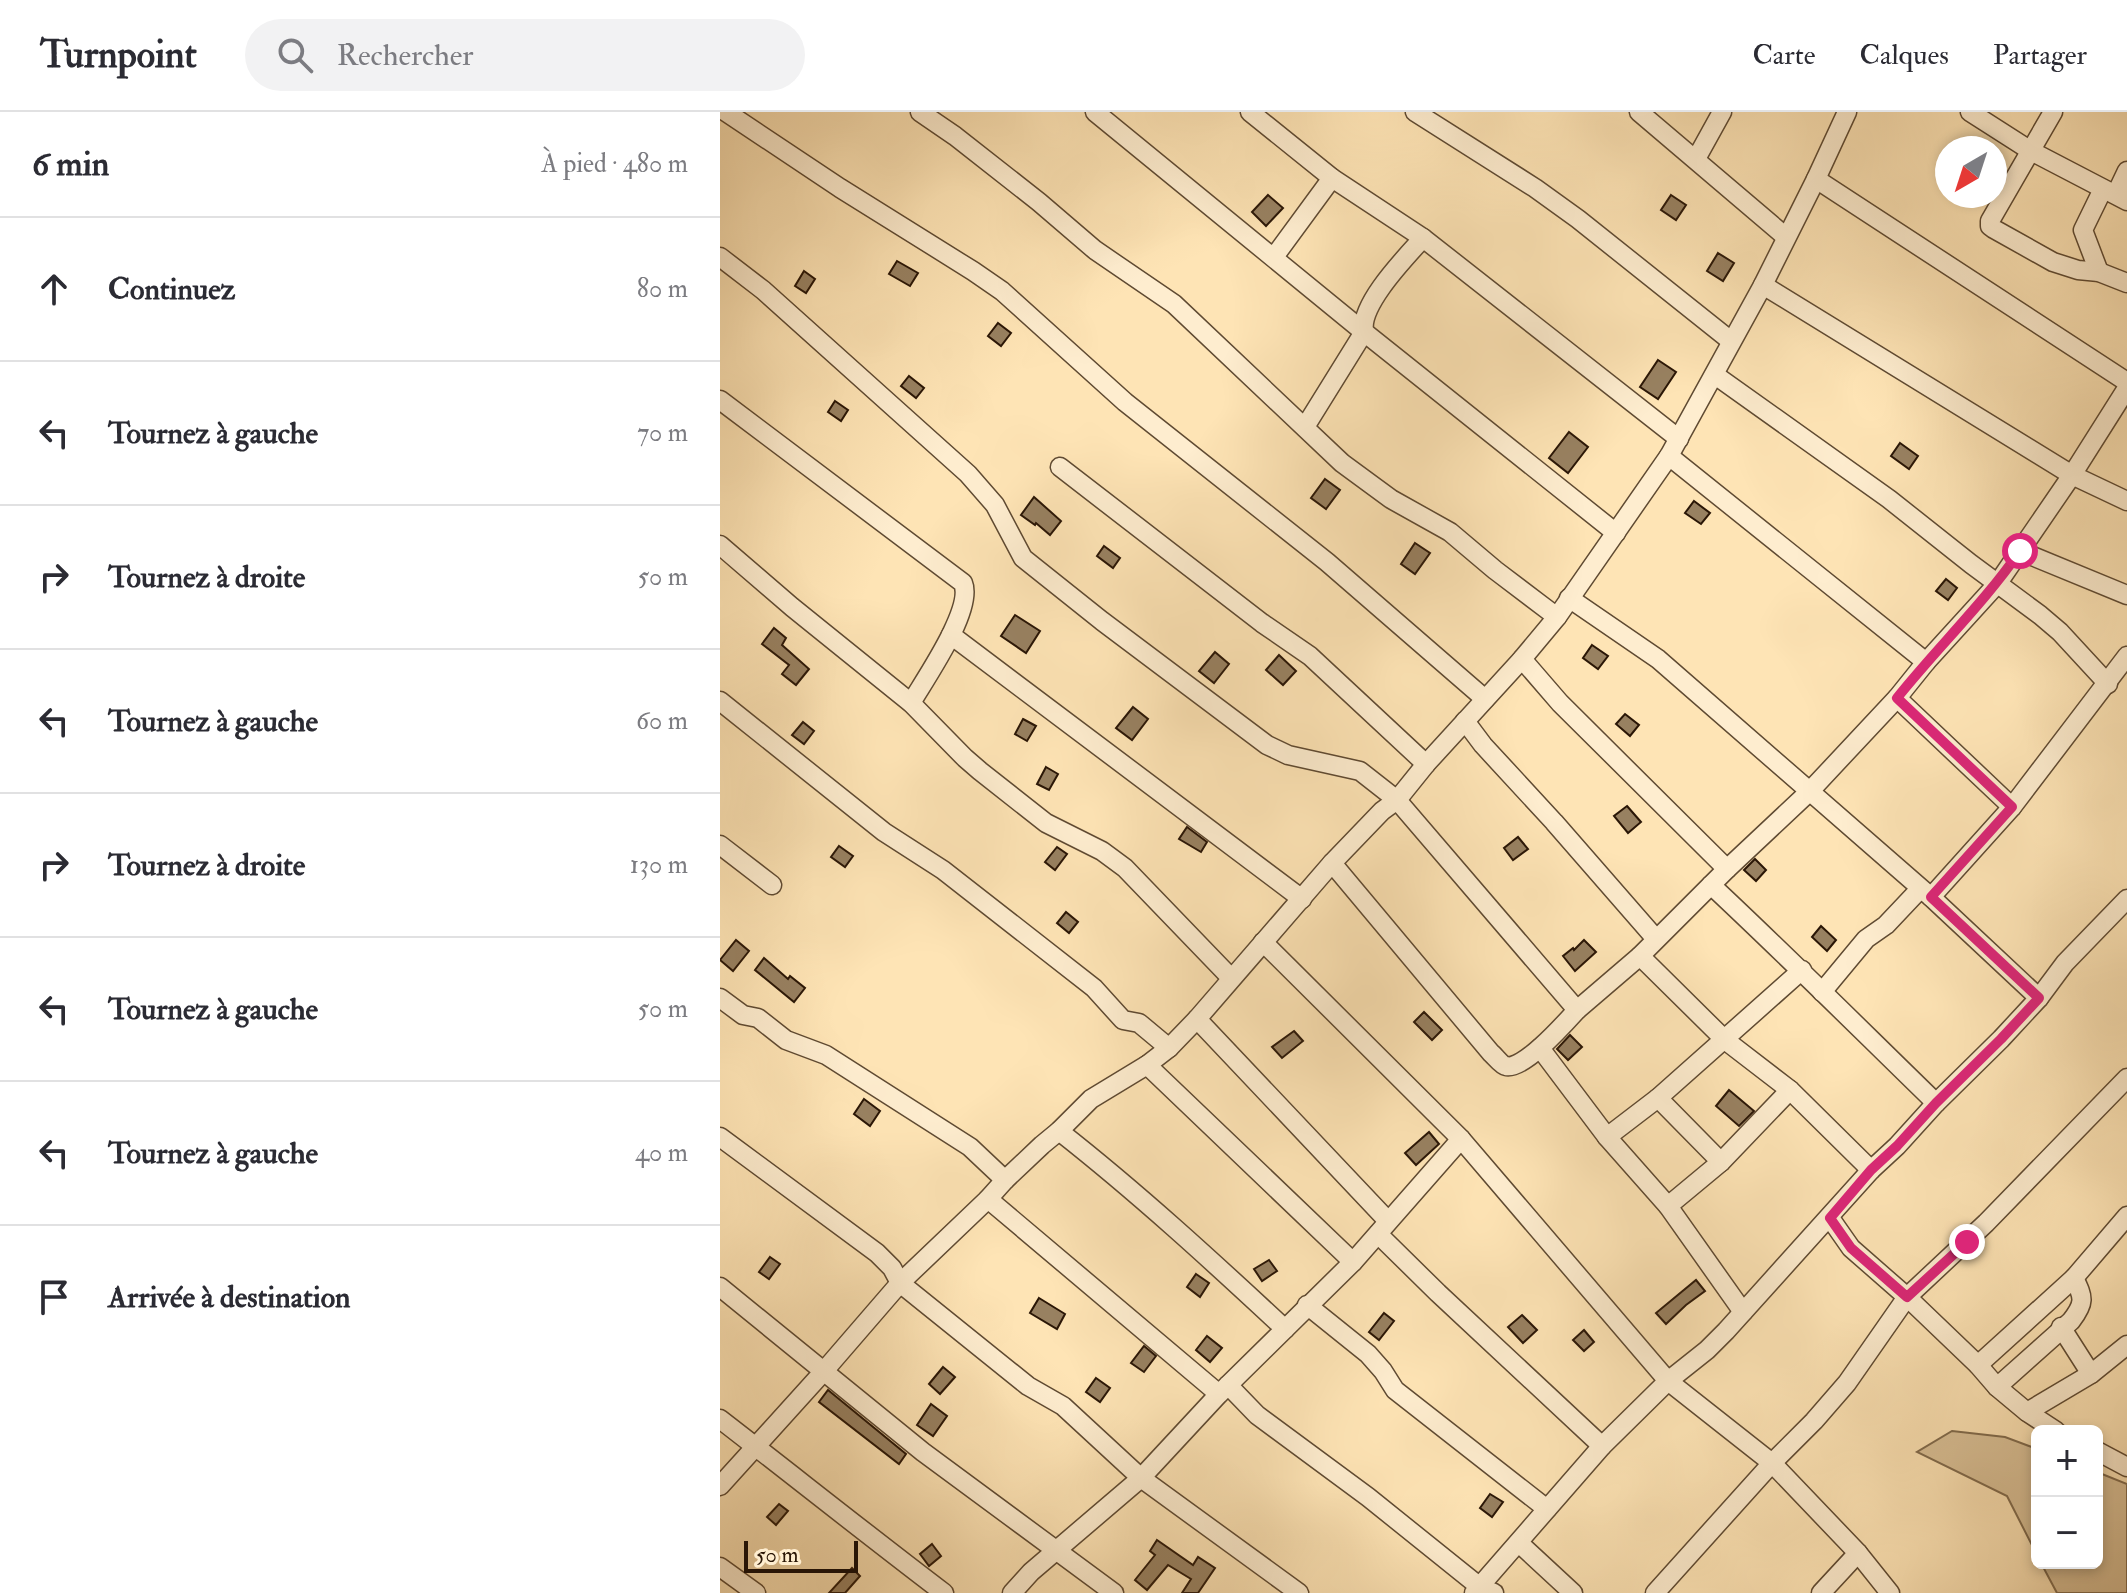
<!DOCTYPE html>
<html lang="fr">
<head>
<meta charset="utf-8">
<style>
	:root { --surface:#fff; --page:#f2f2f3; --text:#2b2b33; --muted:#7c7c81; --line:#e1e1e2 }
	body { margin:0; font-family:"IM FELL Double Pica",serif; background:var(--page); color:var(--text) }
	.controls { position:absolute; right:24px; bottom:24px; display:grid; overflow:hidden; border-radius:12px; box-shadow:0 4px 12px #0003 }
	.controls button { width:72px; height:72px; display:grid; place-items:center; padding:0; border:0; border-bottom:2px solid var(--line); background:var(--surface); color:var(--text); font:40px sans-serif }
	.compass { position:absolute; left:1215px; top:24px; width:72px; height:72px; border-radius:50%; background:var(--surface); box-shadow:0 4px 12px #0003; rotate:219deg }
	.scale { position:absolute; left:24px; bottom:20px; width:114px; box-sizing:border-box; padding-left:8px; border:4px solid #2a1606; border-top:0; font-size:22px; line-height:28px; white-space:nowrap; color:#2a1606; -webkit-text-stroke:6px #feedcf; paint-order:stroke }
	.stop { position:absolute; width:24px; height:24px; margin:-18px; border:6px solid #db2777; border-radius:50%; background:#fff }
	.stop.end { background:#db2777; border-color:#fff; box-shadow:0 2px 8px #0008 }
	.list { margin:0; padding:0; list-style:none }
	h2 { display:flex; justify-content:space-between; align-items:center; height:104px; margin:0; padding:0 32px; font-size:34px }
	h2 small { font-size:26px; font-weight:400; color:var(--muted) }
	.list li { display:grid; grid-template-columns:52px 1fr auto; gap:24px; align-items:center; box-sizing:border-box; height:144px; padding:0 32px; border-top:2px solid var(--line) }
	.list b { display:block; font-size:30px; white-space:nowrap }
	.list em { font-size:26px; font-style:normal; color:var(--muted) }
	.icon { flex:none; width:44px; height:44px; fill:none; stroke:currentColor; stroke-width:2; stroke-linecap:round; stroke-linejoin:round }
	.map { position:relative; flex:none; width:1407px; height:1481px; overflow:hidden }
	header { display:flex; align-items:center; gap:48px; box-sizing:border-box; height:112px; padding:0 40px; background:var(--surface); border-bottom:2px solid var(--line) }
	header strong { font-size:38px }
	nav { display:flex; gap:44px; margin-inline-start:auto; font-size:28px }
	.search { width:560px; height:72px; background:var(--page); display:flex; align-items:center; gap:20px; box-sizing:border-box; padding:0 28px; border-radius:44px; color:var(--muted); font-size:30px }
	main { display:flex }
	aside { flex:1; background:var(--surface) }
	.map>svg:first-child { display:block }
	.green { fill:#dac197; stroke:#826c4e; stroke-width:2 }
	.building { fill:#988161; stroke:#2a1606; stroke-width:2 }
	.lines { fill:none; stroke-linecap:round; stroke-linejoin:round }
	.street-casing { stroke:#5f4a32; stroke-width:21 }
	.street { stroke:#feedcf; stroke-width:18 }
	.route { stroke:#db2777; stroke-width:10 }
</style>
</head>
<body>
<header>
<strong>Turnpoint</strong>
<div class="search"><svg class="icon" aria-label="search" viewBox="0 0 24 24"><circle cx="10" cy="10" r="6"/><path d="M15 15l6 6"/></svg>Rechercher</div>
<nav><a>Carte</a><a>Calques</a><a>Partager</a></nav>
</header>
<main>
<aside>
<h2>6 min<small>À pied · 480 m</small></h2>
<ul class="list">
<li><svg class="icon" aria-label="ahead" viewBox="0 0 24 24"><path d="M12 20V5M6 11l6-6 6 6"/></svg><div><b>Continuez</b></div><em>80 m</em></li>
<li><svg class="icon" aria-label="left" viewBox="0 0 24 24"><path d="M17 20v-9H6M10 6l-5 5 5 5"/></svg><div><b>Tournez à gauche</b></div><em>70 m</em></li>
<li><svg class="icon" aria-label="right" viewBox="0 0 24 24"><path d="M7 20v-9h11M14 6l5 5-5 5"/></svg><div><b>Tournez à droite</b></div><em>50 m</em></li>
<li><svg class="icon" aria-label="left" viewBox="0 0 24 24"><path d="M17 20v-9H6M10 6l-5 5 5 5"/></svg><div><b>Tournez à gauche</b></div><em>60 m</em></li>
<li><svg class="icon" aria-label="right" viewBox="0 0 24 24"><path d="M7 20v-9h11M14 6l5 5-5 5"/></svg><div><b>Tournez à droite</b></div><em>130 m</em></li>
<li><svg class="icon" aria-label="left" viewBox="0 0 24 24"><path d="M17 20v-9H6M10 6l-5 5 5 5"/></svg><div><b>Tournez à gauche</b></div><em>50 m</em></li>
<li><svg class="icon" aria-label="left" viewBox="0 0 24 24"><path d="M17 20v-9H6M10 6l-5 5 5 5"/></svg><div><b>Tournez à gauche</b></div><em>40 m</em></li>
<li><svg class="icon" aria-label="arrive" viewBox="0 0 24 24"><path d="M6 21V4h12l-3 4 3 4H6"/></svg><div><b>Arrivée à destination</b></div></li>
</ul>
</aside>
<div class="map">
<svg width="1407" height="1481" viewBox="0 0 1407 1481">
	<rect width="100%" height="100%" fill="#fee4b5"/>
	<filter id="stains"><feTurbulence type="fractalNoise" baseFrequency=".0025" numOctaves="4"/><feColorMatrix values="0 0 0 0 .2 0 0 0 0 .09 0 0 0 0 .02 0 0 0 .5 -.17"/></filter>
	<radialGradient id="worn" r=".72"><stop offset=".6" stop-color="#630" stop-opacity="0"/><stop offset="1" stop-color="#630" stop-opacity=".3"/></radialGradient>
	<!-- green -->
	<g class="green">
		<polygon points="1232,1319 1285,1325 1317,1337 1317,1443 1287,1384 1197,1340"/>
		<polygon points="1377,1360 1407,1372 1407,1481 1337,1481 1321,1451 1377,1451"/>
	</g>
	<!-- building -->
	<g class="building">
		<polygon points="548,83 563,96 546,114 532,100"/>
		<polygon points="951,83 966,93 956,108 941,98"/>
		<polygon points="998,141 1014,151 1003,169 987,159"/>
		<polygon points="177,149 198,161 190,174 169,162"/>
		<polygon points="84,159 95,167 86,181 75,174"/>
		<polygon points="278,211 291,221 281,234 268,224"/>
		<polygon points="938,248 956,260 938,287 920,275"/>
		<polygon points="189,264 204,276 196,286 181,274"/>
		<polygon points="115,289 128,298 121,309 108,300"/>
		<polygon points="849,320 868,335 848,361 829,346"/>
		<polygon points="1180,331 1198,344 1189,357 1171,344"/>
		<polygon points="605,367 620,378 606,397 591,386"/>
		<polygon points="314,385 341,409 330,423 316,411 315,413 301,403"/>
		<polygon points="974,389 990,401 981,412 965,401"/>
		<polygon points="695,431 710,441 695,462 681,452"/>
		<polygon points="384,434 400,446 393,456 377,444"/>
		<polygon points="1226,467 1237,476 1228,488 1216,479"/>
		<polygon points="295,503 320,519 306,541 281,524"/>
		<polygon points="54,516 66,526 62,533 89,557 76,573 62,562 69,553 42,532"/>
		<polygon points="872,533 888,544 878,557 863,546"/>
		<polygon points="495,540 509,552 494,571 479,559"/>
		<polygon points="559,543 576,559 563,573 546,558"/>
		<polygon points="413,595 428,607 412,628 396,616"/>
		<polygon points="905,602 919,613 910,624 896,612"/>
		<polygon points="303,607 316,614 307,629 295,622"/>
		<polygon points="83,610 94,619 84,632 72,623"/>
		<polygon points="326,655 338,662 329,678 317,672"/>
		<polygon points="907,694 921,710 908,721 894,704"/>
		<polygon points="467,715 487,730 481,740 459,727"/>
		<polygon points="798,725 808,737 793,748 784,736"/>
		<polygon points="119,734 133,744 125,755 111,745"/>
		<polygon points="337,735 347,742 335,758 325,750"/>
		<polygon points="1035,747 1046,758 1036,769 1024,758"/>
		<polygon points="346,800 358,810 349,821 337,811"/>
		<polygon points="1101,814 1116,828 1107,839 1092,825"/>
		<polygon points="16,828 29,839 13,859 0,848"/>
		<polygon points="864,828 876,840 855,859 843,844 853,836 854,838"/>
		<polygon points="44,846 68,867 70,864 85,876 74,890 35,858"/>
		<polygon points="704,900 722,918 712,928 694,910"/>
		<polygon points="574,919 583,929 562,946 552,935"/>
		<polygon points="850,923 862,935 848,948 837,937"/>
		<polygon points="1009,978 1034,999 1019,1014 996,994"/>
		<polygon points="144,987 160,999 150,1014 134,1002"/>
		<polygon points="709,1020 719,1032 696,1053 685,1041"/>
		<polygon points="50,1145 60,1152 49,1167 39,1160"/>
		<polygon points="549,1148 557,1159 542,1169 534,1157"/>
		<polygon points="476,1162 489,1171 480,1185 467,1175"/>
		<polygon points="976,1168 985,1179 966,1193 946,1212 936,1201"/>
		<polygon points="319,1186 345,1202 337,1217 310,1201"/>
		<polygon points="664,1201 674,1209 659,1228 649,1220"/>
		<polygon points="802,1203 817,1218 803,1231 788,1215"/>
		<polygon points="864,1218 874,1230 864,1239 853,1228"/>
		<polygon points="487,1224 502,1236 490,1250 476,1238"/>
		<polygon points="424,1234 436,1244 424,1260 411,1251"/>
		<polygon points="223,1255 235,1265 220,1282 209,1272"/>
		<polygon points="376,1266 390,1276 380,1290 366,1280"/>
		<polygon points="108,1278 186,1342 179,1352 99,1290"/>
		<polygon points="211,1292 227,1304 213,1324 197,1313"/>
		<polygon points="770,1382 783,1390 772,1405 760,1396"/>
		<polygon points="59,1392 68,1399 56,1413 47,1405"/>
		<polygon points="437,1428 473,1453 478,1445 495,1456 478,1481 462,1481 471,1467 448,1453 427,1478 415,1468 435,1443 430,1439"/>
		<polygon points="212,1432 221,1444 209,1454 200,1442"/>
		<polygon points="132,1456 140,1464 125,1481 109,1481"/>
	</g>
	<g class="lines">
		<defs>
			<g id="street">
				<polyline points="6,0 120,76 253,159 282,179 405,290 607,450 765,587"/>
				<polyline points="200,0 235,24 319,90 375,138 454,192 622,351 671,387 730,420 775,458 837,505"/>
				<polyline points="375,0 644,220 896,421"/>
				<polyline points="530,0 612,66 703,126 959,327"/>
				<polyline points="695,0 815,76 858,107 1011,229"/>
				<polyline points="919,0 1066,125"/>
				<polyline points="1250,0 1311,39 1407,89"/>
				<polyline points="1333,0 1270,109 1270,114 1274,117 1333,150 1358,158 1379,160 1407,171"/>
				<polyline points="976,47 1002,0"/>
				<polyline points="1096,67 1407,270"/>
				<polyline points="1396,82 1407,59"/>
				<polyline points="0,145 43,178 248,362 275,393 303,446 382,509 547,633 568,643 640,659 677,688 857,898 920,844 1007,757 1089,680 1177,586 1206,550 949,344"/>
				<polyline points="554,145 612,66"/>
				<polyline points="1379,160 1363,118 1383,77"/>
				<polyline points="1043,173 1352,363 1407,389"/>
				<polyline points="995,263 1169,387 1251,452 1320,503 1340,520 1388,572"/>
				<path d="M 0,288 L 243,471 C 254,497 205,567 191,591"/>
				<path d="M 585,315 L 644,220 C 639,193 685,146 703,126"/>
				<polyline points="340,355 542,511 590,544 706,652"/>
				<polyline points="0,433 72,495 191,591 245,646 260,659 326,711 382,739 405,756 511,866"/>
				<polyline points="1300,439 1407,483"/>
				<polyline points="849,486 938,547 1211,785 1319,886"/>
				<polyline points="231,523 582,787"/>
				<polyline points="802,547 840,591 1007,757"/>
				<polyline points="1206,550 1278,471 1352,363 1407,276"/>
				<polyline points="1177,586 1292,695"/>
				<polyline points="0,589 164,720 223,758 374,876 403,908 419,911 449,936"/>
				<polyline points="745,609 763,633 834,710 936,827"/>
				<polyline points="0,733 52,773"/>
				<path d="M 612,751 L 771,941 C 775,944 781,953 786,954 C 803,959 846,910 857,898"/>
				<path d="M 991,773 C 1067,844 1141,918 1216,991"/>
				<polyline points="1211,785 1292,695 1407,544"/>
				<polyline points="543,830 741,1027 948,1269 1052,1351 1138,1441 1170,1481"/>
				<polyline points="920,844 1005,928 1070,978 1151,1058"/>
				<polyline points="1102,880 1146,827 1166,813 1200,777"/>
				<polyline points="0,886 23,903 38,906 66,928 106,943 250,1035 285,1068"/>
				<polyline points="477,907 668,1109"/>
				<polyline points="820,936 887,1025 948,1094 1023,1200"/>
				<polyline points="427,953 633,1150"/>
				<polyline points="938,986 1001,1050"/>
				<path d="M 339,1019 C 418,1081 492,1149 565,1217"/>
				<polyline points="0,1025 157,1141 172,1156 180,1171 308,1274 343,1294 421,1366 579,1481"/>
				<polyline points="887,1025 938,986 1082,858"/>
				<polyline points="268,1087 499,1282"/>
				<polyline points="948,1094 1001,1050 1070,978"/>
				<polyline points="1110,1106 1131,1136 1187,1185 1258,1253 1277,1275 1307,1300 1336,1319"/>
				<polyline points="658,1122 718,1181 882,1334"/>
				<polyline points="0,1175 203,1340 394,1481"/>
				<polyline points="587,1193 648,1242 663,1259 675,1278 827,1397"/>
				<polyline points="1341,1215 1371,1262"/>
				<polyline points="1258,1253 1354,1166 1407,1104"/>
				<polyline points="508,1273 537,1303 648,1385 760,1475 774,1481"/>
				<path d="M 1277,1275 L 1351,1209 C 1365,1191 1364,1186 1354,1166"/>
				<polyline points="1307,1300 1371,1262 1407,1233"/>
				<path d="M 0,1307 C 75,1365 149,1424 224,1481"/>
				<polyline points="1377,1339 1407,1355"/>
				<polyline points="0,1374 104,1259 180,1171 268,1087 285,1068 322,1033 339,1019 371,987 427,953 449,936 477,907 612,751 662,699 677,688 706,652 802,547 837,505 949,344 1043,173 1096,67 1127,0"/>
				<polyline points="799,1431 853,1481"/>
				<polyline points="0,1455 36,1481"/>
				<polyline points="292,1481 311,1460 421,1366 499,1282 633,1150 741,1027"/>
				<polyline points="754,1481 882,1334 948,1269 987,1238 1006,1219 1151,1058 1177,1034 1216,991 1281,927 1319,886 1345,851 1407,787"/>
				<polyline points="935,1481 1052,1351 1094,1309 1127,1271 1187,1185 1266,1111 1407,966"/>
				<polyline points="1101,1481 1138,1441"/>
			</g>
		</defs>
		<!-- street casing -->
		<use href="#street" class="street-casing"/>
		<!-- street -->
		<use href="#street" class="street"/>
	</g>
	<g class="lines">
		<!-- route -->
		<path class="route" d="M 1247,1130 L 1187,1185 L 1131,1136 L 1110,1106 L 1151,1058 L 1177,1034 L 1216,991 L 1281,927 L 1319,886 L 1211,785 L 1292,695 L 1177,586 C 1217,536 1264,491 1300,439"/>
	</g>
	<rect width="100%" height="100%" filter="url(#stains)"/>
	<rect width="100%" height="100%" fill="url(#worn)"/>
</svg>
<div class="controls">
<button>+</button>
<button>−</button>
</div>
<svg class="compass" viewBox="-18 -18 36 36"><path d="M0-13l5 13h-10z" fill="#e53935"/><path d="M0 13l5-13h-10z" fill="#7c7c81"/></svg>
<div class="scale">50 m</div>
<div class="stop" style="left:1300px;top:439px"></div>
<div class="stop end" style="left:1247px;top:1130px"></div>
</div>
</main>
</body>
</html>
